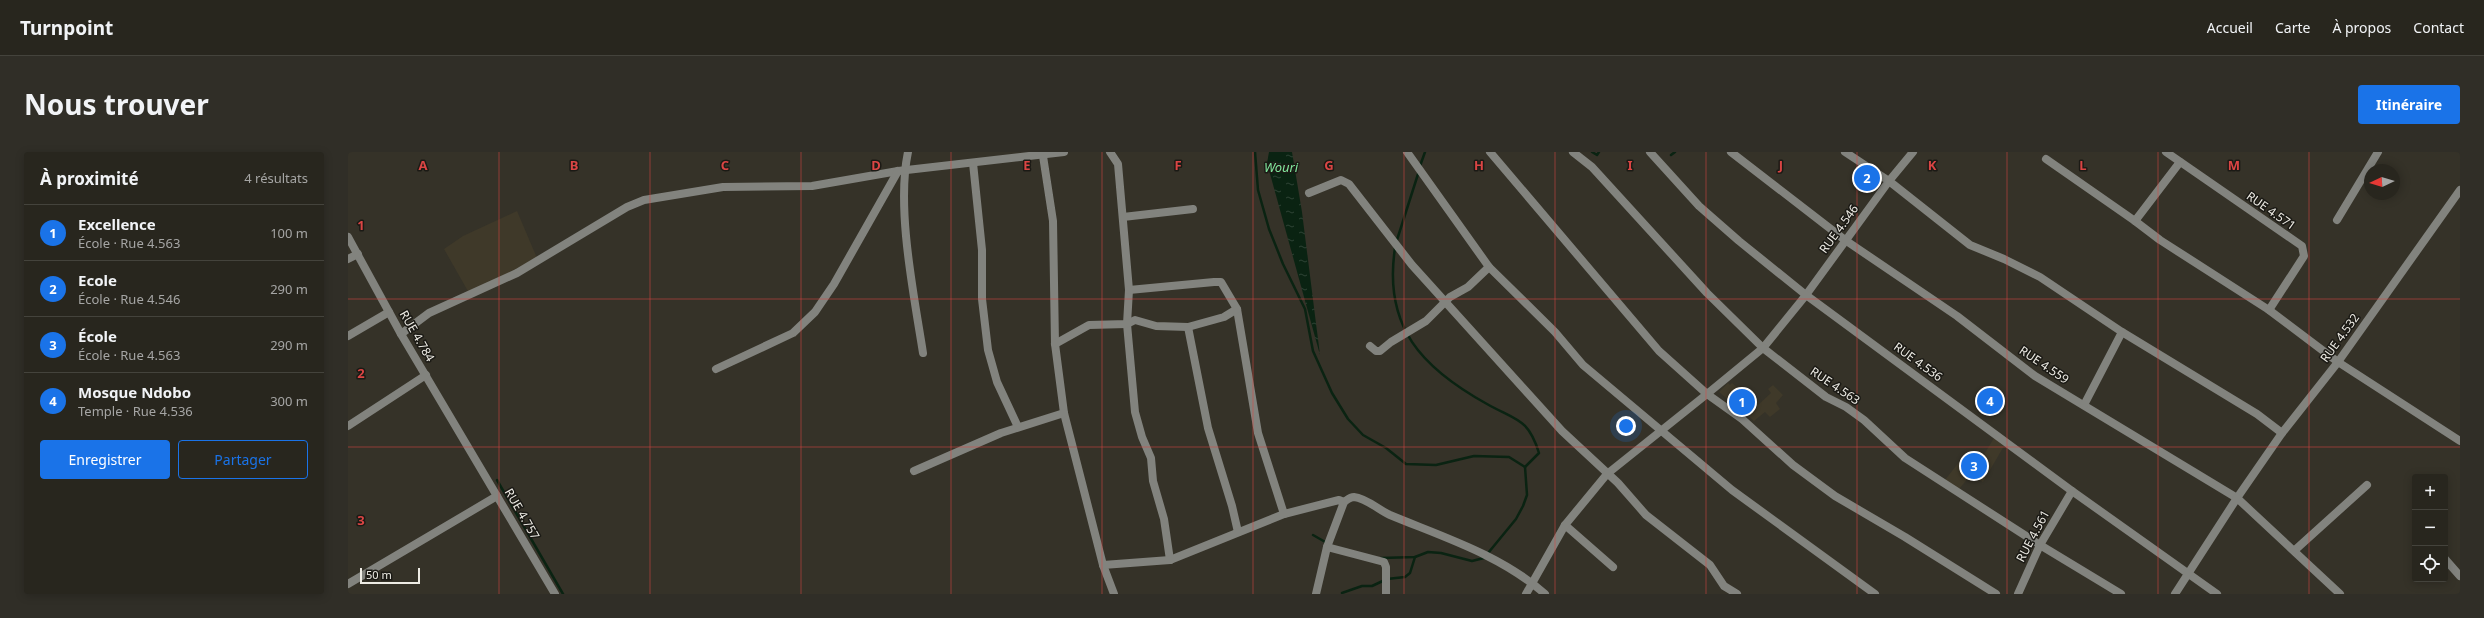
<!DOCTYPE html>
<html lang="fr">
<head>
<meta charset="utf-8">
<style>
	:root { --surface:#28261e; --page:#302e27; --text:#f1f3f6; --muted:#a5a5a4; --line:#44433c; --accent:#1a73e8 }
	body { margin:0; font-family:"Noto Sans",sans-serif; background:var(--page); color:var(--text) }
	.controls { position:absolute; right:12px; bottom:12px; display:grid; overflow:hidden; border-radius:4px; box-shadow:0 2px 10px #0003 }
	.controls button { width:36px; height:36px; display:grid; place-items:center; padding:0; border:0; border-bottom:1px solid var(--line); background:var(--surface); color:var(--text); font:20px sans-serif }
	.compass { position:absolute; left:2016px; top:12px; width:36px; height:36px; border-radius:50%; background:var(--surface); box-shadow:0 2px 10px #0003; rotate:266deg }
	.scale { position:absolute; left:12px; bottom:10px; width:60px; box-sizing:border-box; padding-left:4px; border:2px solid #eeece5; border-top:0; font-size:11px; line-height:14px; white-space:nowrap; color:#eeece5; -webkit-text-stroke:3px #1b1a15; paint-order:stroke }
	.you { position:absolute; left:1278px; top:274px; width:14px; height:14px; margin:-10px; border:3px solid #fff; border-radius:50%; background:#1a73e8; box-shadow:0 0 0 6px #1a73e833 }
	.badge { display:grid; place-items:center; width:26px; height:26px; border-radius:50%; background:var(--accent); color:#fff; font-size:13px; font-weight:700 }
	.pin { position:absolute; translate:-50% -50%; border:2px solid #fff; box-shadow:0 1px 4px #0006 }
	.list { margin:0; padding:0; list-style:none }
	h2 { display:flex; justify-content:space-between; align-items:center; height:52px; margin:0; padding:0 16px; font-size:17px }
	h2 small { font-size:13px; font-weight:400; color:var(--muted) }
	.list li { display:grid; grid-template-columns:26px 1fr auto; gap:12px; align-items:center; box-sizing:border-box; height:56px; padding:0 16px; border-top:1px solid var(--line) }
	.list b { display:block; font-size:15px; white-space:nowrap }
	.list p { margin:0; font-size:13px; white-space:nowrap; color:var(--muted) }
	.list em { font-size:13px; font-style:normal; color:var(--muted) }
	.actions { display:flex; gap:8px; padding:12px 16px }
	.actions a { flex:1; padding:9px 0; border:1px solid var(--accent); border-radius:4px; text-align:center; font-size:14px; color:var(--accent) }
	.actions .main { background:var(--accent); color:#fff }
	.icon { flex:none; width:22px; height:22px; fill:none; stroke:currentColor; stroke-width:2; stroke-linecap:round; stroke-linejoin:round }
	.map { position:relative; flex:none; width:2112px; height:442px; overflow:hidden; border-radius:4px }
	header { display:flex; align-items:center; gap:24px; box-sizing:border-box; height:56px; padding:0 20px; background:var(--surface); border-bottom:1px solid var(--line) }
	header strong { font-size:19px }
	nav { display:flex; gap:22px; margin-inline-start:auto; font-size:14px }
	.intro { display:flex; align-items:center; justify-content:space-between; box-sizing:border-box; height:96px; padding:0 24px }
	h1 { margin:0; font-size:28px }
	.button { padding:10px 18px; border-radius:4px; background:var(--accent); color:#fff; font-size:14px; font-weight:700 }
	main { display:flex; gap:24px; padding:0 24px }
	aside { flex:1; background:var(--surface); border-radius:4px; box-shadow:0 2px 10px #0003 }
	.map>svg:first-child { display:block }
	.built { fill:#3f3929 }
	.water { fill:url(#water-ripples) }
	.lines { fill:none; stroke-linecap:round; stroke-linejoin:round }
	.stream { stroke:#0a2312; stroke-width:2.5 }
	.street { stroke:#82837e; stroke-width:8 }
	.grid { fill:none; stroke:#da4544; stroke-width:1; stroke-opacity:0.55 }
	.labels { text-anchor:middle; stroke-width:3; stroke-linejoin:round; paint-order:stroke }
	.street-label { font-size:12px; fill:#eeece5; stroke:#1b1a15 }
	.water-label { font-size:13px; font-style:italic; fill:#80e89d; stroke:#1b1a15 }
	.grid-label { font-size:13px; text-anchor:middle; font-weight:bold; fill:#da4544; stroke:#1b1a15; stroke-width:3; stroke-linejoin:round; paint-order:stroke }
</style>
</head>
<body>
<header>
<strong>Turnpoint</strong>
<nav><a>Accueil</a><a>Carte</a><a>À propos</a><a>Contact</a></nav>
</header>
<div class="intro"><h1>Nous trouver</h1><a class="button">Itinéraire</a></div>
<main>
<aside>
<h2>À proximité<small>4 résultats</small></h2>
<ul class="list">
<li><span class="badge">1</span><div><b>Excellence</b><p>École · Rue 4.563</p></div><em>100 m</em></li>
<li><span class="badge">2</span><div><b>Ecole</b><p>École · Rue 4.546</p></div><em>290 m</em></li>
<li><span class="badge">3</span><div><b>École</b><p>École · Rue 4.563</p></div><em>290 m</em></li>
<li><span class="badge">4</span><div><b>Mosque Ndobo</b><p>Temple · Rue 4.536</p></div><em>300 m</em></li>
</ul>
<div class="actions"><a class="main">Enregistrer</a><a>Partager</a></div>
</aside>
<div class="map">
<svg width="2112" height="442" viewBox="0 0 2112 442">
	<defs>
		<pattern id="water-ripples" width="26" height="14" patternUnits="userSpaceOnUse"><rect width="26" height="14" fill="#0a2312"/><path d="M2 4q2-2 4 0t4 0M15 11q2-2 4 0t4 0" fill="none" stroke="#2e4334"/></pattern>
	</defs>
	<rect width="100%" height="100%" fill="#353228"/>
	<!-- built -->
	<g class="built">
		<polygon points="1514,17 1529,25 1524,35 1509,27"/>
		<polygon points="169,59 189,106 121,141 96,97 115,84"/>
		<polygon points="1380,231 1382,233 1384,231 1410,253 1423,241 1420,237 1425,233 1435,243 1428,251 1432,257 1422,265 1417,260 1406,269 1371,240"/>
		<polygon points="1646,286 1656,294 1635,330 1624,323 1627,318 1611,337 1597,328 1615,305 1617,306 1621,302 1631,311"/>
	</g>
	<!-- water -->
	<polygon class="water" points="921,0 944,0 954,60 972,203 919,11"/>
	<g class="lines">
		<!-- stream -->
		<g class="stream">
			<polyline points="907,0 910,38 921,77 935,112 957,157 965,199 984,241 1000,267 1015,283 1038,296 1058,312 1088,313 1126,304 1161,305 1177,315 1179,343 1175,354 1168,367 1136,406 1124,409 1093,401 1080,400 1067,405 1033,406"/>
			<polyline points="1244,0 1249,3 1251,0"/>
			<polyline points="1323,3 1327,0"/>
			<polyline points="1072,14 1077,0"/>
			<polyline points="1048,91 1071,19"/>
			<path d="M 1047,96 C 1035,175 1074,216 1139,252 C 1169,269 1180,266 1191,301 L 1177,315"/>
			<polyline points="149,328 215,442"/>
			<polyline points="965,383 979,391"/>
			<polyline points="994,441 1014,434 1024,434 1039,427 1057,425 1062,421 1067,405"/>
		</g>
		<!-- street -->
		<g class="street">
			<path d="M 560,0 C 548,56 566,143 575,201"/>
			<polyline points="762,0 770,12 781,138 779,172 787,260 794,285 803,306 805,329 816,367 822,408"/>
			<polyline points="1059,0 1141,115 1207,180 1235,213 1384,338 1527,442"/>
			<polyline points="1142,0 1311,199 1359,242 1415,196 1458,143 1541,29 1497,0"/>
			<polyline points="1225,0 1244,15 1359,141 1415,196 1478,245 1498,255 1516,268 1557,306 1692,393 1773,442"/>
			<polyline points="1302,0 1351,54 1391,89 1458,143 1724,339 1869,442"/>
			<polyline points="1383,0 1497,88 1609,164 1687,224 1889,346 1934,281 1990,210 2112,38"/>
			<polyline points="1565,0 1541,29 1622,93 1656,107 1692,125 1774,180 1909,262 1934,281"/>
			<polyline points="1818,0 1954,94 1956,104 1921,158"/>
			<polyline points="695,4 705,69 707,192 716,261 755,413 766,442"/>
			<polyline points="1698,7 1787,69 1832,10"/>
			<polyline points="625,11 634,98 634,147 640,198 649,230 670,275"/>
			<polyline points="961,41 993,28 1001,32 1064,113 1214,279 1270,331 1298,363 1362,413 1376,434 1389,442"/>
			<polyline points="775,65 845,57"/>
			<polyline points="1989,68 2030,0"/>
			<polyline points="1787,69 1812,88 1921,158 1990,210 2112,289"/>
			<polyline points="0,85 53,182 207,442"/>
			<polyline points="0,107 10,102"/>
			<polyline points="781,138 866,130 873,130 889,157 910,281 936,362"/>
			<polyline points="840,175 860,276 884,354 890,380"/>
			<polyline points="53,182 81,161 169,121 279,55 296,48 375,35 464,34 550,19 716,0"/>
			<polyline points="0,184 41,160"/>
			<polyline points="707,192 741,173 779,172 787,168 808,174 840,175 876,165 889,157"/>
			<polyline points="1022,194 1028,199 1032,199 1043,190 1078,169 1102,145 1120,135 1141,115"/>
			<polyline points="368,217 445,181 467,160 486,132 550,19"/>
			<polyline points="1736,253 1774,180"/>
			<polyline points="0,274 78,223"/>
			<polyline points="566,319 653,281 716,261"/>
			<path d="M 996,350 C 999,348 1002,345 1006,345 C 1018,346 1031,358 1042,363 C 1095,385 1153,403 1197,442"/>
			<polyline points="1217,373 1265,415"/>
			<polyline points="979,395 1036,410 1038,415 1038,442"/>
			<polyline points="1947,398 2019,333"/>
			<polyline points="2097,407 2112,424"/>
			<polyline points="755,413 822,408 936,362 991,348 996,350 979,395 968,442"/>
			<polyline points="0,432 149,344"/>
			<polyline points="1178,442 1217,373 1259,322 1359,242 1394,267 1445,313 1487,344 1557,385 1648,442"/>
			<polyline points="1670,442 1692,393 1724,339"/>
			<polyline points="1827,442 1889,346 1992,442"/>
		</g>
	</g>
	<!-- grid -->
	<path class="grid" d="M 151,0 L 151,442M 302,0 L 302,442M 453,0 L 453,442M 603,0 L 603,442M 754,0 L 754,442M 905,0 L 905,442M 1056,0 L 1056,442M 1207,0 L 1207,442M 1358,0 L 1358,442M 1509,0 L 1509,442M 1659,0 L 1659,442M 1810,0 L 1810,442M 1961,0 L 1961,442M 0,147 L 2112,147M 0,295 L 2112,295"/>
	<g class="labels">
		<!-- street labels -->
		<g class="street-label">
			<text transform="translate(1923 59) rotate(35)" y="4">RUE 4.571</text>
			<text transform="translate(1491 77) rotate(-54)" y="4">RUE 4.546</text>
			<text transform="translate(69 184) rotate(60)" y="4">RUE 4.784</text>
			<text transform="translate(1992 186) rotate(-54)" y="4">RUE 4.532</text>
			<text transform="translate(1570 210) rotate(36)" y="4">RUE 4.536</text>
			<text transform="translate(1696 213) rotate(34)" y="4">RUE 4.559</text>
			<text transform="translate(1487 234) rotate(34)" y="4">RUE 4.563</text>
			<text transform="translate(174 362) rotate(60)" y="4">RUE 4.757</text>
			<text transform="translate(1685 384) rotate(-62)" y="4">RUE 4.561</text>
		</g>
		<!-- water labels -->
		<g class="water-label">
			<text x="933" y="20">Wouri</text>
		</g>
	</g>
	<g class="grid-label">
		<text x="75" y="18">A</text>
		<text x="226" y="18">B</text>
		<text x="377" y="18">C</text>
		<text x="528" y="18">D</text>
		<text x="679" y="18">E</text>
		<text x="830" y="18">F</text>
		<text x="981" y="18">G</text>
		<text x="1131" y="18">H</text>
		<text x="1282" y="18">I</text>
		<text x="1433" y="18">J</text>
		<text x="1584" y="18">K</text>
		<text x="1735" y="18">L</text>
		<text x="1886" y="18">M</text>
		<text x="13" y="78">1</text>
		<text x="13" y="226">2</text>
		<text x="13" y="373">3</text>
	</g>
</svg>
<div class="controls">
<button>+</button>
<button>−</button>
<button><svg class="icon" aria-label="locate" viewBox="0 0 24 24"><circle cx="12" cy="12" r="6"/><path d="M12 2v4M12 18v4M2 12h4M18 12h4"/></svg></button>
</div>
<svg class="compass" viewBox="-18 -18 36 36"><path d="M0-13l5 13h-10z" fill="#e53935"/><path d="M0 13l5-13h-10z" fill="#a5a5a4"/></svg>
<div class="scale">50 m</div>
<div class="you"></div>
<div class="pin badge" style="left:1394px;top:250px">1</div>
<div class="pin badge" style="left:1519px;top:26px">2</div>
<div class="pin badge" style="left:1626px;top:314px">3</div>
<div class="pin badge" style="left:1642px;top:249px">4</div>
</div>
</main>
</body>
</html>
